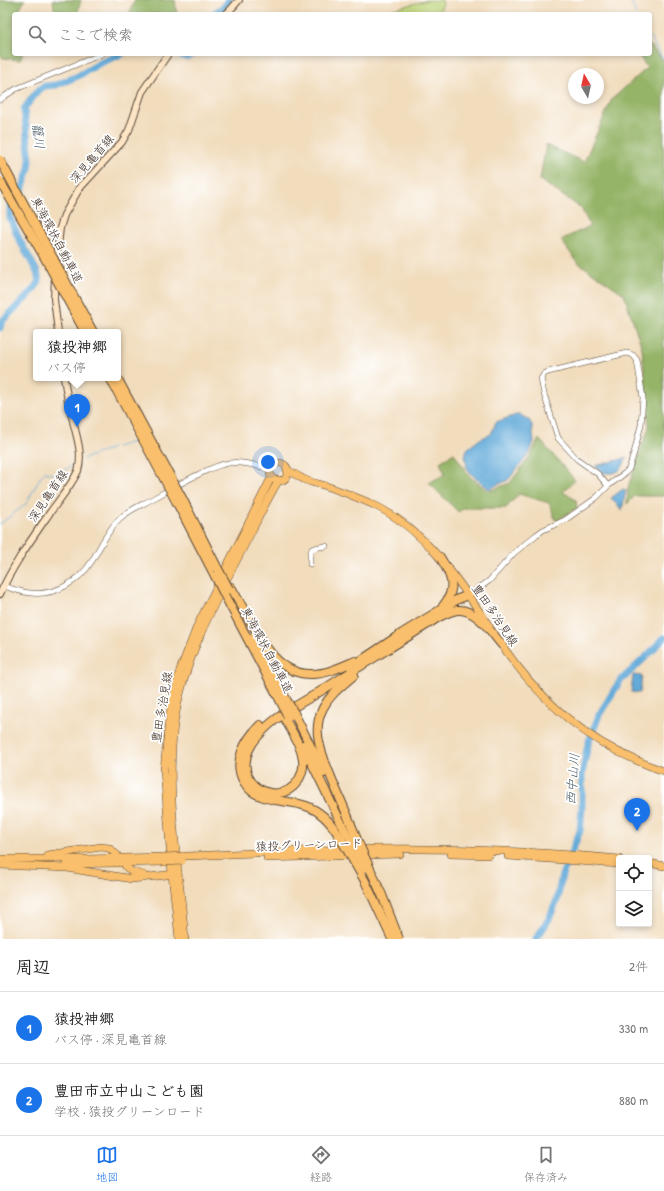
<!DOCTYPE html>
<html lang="ja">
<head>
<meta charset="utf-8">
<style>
	:root { --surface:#fff; --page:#f2f2f2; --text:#222; --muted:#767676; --line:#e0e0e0; --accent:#1a73e8 }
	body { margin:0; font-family:"Patrick Hand","Klee One",sans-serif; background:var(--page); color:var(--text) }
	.controls { position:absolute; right:12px; bottom:12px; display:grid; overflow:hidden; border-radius:4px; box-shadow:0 2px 6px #0003 }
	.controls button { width:36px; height:36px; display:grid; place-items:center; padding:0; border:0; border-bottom:1px solid var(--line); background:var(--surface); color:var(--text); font:20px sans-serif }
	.compass { position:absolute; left:568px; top:68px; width:36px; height:36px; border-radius:50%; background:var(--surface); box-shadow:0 2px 6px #0003; rotate:351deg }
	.you { position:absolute; left:268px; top:462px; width:14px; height:14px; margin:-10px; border:3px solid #fff; border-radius:50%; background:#1a73e8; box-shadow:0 0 0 6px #1a73e833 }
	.badge { display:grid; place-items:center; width:26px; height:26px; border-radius:50%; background:var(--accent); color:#fff; font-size:13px; font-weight:700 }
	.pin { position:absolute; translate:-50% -33px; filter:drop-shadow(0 1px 2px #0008) }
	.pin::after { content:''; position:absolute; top:21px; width:14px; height:12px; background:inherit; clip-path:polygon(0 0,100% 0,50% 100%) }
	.popup { position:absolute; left:33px; top:329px; width:88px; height:52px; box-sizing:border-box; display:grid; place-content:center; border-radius:4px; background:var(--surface); filter:drop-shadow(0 1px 3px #0005); font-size:13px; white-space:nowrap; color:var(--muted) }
	.popup b { font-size:15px; color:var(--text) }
	.popup::after { content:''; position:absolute; left:50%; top:100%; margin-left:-8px; border:8px solid transparent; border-top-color:var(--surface) }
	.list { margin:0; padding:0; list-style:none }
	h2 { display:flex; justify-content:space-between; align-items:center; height:52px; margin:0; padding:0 16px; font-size:17px }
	h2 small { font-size:13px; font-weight:400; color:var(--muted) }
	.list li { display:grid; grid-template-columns:26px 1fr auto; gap:12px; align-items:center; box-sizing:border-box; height:72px; padding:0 16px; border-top:1px solid var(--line) }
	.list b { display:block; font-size:15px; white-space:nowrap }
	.list p { margin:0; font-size:13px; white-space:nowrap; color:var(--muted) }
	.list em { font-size:13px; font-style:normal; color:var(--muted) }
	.icon { flex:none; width:22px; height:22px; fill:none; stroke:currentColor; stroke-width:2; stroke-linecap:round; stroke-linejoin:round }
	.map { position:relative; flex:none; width:664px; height:939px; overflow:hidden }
	.search { position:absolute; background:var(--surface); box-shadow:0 2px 6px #0003; left:12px; right:12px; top:12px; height:44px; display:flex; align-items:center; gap:10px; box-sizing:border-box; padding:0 14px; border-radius:4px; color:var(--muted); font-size:15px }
	.sheet { height:196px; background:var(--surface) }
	nav { display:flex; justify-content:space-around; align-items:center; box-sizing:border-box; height:56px; border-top:1px solid var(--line); background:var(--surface); font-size:11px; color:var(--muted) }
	nav a { display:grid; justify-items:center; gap:2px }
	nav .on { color:var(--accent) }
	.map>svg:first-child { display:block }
	.green { fill:#bcd277; stroke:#7c7e4a }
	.forest { fill:#95b468; stroke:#686f43 }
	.water { fill:#61a9d8; stroke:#4e6a7b }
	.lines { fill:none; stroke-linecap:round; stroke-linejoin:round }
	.stream { stroke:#61a9d8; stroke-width:1 }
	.river { stroke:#61a9d8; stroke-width:7 }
	.tertiary-casing { stroke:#564536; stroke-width:6 }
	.secondary-casing { stroke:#564536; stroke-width:8 }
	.primary-casing { stroke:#564536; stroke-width:8 }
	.motorway-casing { stroke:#564536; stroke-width:10 }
	.tertiary { stroke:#fff; stroke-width:5 }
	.secondary { stroke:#fde5c5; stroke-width:6 }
	.primary { stroke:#f9bf6d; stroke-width:7 }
	.motorway { stroke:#f9bf6d; stroke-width:8 }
	.primary-bridge-casing { stroke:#564536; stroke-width:8; stroke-linecap:butt }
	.motorway-bridge-casing { stroke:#564536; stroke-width:10; stroke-linecap:butt }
	.primary-bridge { stroke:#f9bf6d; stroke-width:7 }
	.motorway-bridge { stroke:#f9bf6d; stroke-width:8 }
	.labels { text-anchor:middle; stroke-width:3.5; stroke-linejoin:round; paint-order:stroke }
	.street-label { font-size:12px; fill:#3b2a1e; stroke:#fff }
	.water-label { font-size:13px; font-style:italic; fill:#4a5d68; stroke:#fff }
</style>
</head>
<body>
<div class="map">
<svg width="664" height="939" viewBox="0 0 664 939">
	<rect width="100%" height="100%" fill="#fff"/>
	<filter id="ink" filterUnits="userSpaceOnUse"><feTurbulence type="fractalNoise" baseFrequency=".025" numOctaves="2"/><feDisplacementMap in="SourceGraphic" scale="8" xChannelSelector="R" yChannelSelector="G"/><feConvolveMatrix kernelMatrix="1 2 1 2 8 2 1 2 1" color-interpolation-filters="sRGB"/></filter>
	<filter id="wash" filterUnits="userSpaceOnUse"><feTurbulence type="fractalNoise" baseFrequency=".012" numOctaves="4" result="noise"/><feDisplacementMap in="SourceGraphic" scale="16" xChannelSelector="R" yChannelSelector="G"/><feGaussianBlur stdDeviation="0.9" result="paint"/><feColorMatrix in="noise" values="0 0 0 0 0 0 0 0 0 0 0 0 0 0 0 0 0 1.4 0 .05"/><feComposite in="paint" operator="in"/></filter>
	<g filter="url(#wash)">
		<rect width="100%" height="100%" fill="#f1dcbc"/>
		<!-- green -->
		<polygon class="green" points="427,0 442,0 443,4 438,14 376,14"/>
		<!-- forest -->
		<g class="forest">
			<polygon points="0,0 25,0 18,12 19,14 14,14 14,54 23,54 20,60 3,58 0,55"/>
			<polygon points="53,0 81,0 77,14 55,14"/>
			<polygon points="135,0 175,0 177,14 131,14 130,11"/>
			<polygon points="650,45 664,61 664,496 635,496 627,504 628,487 649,427 642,348 624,294 577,262 561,240 590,226 581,208 540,180 546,145 584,162 612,99 647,68 638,54 650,54"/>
			<polygon points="539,439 575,480 563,492 576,500 577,508 556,521 549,503 519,494 506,508 464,508 458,512 429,483 445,474 440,462 454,453 470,477 489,491 510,483 530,456"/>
		</g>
		<!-- water -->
		<g class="water">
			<polygon points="519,414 529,420 532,425 534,442 529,454 508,480 489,489 471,474 467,468 465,456 467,449 480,439 491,434 496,422"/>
			<polygon points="626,458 624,464 620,470 614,473 604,473 595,466"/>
			<polygon points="623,489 626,490 622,510 611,498"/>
			<polygon points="633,675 642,676 640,693 631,692"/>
		</g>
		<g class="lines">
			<!-- stream -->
			<g class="stream">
				<polyline points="630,0 636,14"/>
				<polyline points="650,37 662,58 664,59"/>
				<polyline points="116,447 137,441"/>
				<polyline points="83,459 112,448"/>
				<path d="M 0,524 L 26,504 L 41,476 L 45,472 C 56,477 67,469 76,463"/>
			</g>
			<!-- river -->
			<g class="river">
				<polyline points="213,14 224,7 229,0"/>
				<polyline points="176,54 187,57 193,54"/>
				<polyline points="0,328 2,321 25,299 37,285 39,281 37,272 19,239 10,218 10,206 21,194 29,168 30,160 24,109 38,90 45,86 56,85 78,76 100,63 122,54"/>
				<polyline points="536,939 549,919 557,900 562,875 580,831 582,808 582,774 588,744 599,715 620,681 649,654 664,638"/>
			</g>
		</g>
	</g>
	<g filter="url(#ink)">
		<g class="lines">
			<defs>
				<g id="tertiary">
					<polyline points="0,100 5,96 16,89 102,54"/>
					<polyline points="310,564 310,554 312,549 319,547 326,546"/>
					<path d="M 4,586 C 12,589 21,592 30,593 C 55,596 79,582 92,561 C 100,547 107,532 118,520 C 128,510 142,505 154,498 C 168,490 181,483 195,476 C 206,471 216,465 229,463 C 243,461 257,466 271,469"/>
					<polyline points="469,595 489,581 514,553 536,535 543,530 565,520 596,498 608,486 625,473 629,469 634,453 641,425 643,398 637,360 633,355 627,353 548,372 544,374 541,379 544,394 558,438 577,459 598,474 608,486"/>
				</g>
				<g id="secondary">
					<polyline points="226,14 232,8 239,0"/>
					<polyline points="56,263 60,228 64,215 79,189 122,142 129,130 142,92 168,54"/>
					<polyline points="55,276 54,299 58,332"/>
					<path d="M 0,594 C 13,565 31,540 49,514 C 59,500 71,486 78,471 C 83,454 77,438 73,421 C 69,407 66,393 64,378"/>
				</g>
				<g id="primary">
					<circle cx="279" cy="472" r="9"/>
					<path d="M 287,470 C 293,473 298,476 303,479 C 311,483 321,484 329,487 C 344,492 358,498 372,504 C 425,529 458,579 489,626"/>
					<path d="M 499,641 C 534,693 580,737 638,761 C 647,765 655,768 664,771"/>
					<polyline points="451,854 488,855"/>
					<polyline points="48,855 101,847 109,848 117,855"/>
					<path d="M 182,856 C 246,854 309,849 373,849 C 455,848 537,851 619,859"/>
					<polyline points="508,856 619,864"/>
					<polyline points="267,858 400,854"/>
					<polyline points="0,859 87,859 165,857"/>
					<polyline points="649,863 664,866"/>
					<polyline points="67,864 165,862"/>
					<polyline points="0,865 67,868 132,879 175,874"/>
					<polyline points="126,867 132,872 143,875"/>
					<polyline points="179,939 172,874 164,770 169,719 173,697 180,670 198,624 272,476"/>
					<path d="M 185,939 C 183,917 181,895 178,873 C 173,823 168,774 174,724 C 183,662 213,605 242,550 C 254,527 265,503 279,480"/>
				</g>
				<g id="motorway">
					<polyline points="183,500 218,569"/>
					<polyline points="177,503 215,576"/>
					<path d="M 440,557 C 451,575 458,588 443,606"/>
					<path d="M 231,587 C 238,599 245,612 252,624 C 265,647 281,675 312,674 C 327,674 341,667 355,661"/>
					<polyline points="225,596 282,704"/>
					<polyline points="254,637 287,701"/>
					<polyline points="351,667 401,634 458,599 469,595"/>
					<path d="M 354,675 C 343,685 330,694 323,708 C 319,716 317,726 318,735 C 319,748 324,760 329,772 C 338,795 349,817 357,840"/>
					<polyline points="294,713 324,773"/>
					<path d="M 285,719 C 292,732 301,745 303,760 C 304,768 302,774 298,781 C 276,813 220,778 259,735 C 275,716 300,704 321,691 C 360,666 400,642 439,617 C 445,614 451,611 457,610 C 476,608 491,632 502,645"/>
					<path d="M 260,725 C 245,740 232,762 244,782 C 248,789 254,794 261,796 C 277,803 295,800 311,808 C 326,815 335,828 342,841"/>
					<polyline points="303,745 350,841"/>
				</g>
			</defs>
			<!-- tertiary casing -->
			<use href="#tertiary" class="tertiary-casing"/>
			<!-- secondary casing -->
			<use href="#secondary" class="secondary-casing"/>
			<!-- primary casing -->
			<use href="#primary" class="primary-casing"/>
			<!-- motorway casing -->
			<use href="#motorway" class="motorway-casing"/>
			<!-- tertiary -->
			<use href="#tertiary" class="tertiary"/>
			<!-- secondary -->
			<use href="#secondary" class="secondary"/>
			<!-- primary -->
			<use href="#primary" class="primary"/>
			<!-- motorway -->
			<use href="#motorway" class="motorway"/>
			<defs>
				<g id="primary-bridge">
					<polyline points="165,857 182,856"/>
					<polyline points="165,862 182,861"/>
				</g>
				<g id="motorway-bridge">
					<polyline points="0,160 93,332"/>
					<polyline points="0,181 46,260 85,332"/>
					<polyline points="110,378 177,503"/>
					<polyline points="117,378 183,500"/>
					<polyline points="218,569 229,589"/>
					<polyline points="215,576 225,596"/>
					<polyline points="287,701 294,713"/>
					<polyline points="282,704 288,717"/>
					<polyline points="357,840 382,895 399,939"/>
					<polyline points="342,841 365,881 392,939"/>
					<polyline points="350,841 363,868"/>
				</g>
			</defs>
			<!-- primary-bridge casing -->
			<use href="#primary-bridge" class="primary-bridge-casing"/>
			<!-- motorway-bridge casing -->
			<use href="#motorway-bridge" class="motorway-bridge-casing"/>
			<!-- primary-bridge -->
			<use href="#primary-bridge" class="primary-bridge"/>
			<!-- motorway-bridge -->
			<use href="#motorway-bridge" class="motorway-bridge"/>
		</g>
	</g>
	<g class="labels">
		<!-- street labels -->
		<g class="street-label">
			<text transform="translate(92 159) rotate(-49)" y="4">深見亀首線</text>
			<text transform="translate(57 240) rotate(62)" y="4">東海環状自動車道</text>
			<text transform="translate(48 496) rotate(-56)" y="4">深見亀首線</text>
			<text transform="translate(495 615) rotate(56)" y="4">豊田多治見線</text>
			<text transform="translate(267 650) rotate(62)" y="4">東海環状自動車道</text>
			<text transform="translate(162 707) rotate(-80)" y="4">豊田多治見線</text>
			<text transform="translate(309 845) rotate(-2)" y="4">猿投グリーンロード</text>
		</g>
		<!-- water labels -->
		<g class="water-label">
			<text transform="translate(39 136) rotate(83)" y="5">籠川</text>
			<text transform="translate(572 779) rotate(-85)" y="5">西中山川</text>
		</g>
	</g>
</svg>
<div class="controls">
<button><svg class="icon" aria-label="locate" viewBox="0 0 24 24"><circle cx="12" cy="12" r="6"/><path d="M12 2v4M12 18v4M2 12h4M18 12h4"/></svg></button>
<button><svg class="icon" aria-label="layers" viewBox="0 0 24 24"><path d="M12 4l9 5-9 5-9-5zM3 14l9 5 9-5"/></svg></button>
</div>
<svg class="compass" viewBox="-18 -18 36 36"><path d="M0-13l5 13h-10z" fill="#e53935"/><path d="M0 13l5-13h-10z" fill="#767676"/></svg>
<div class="you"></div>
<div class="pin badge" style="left:77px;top:427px">1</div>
<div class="popup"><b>猿投神郷</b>バス停</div>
<div class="pin badge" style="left:637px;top:831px">2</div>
<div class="search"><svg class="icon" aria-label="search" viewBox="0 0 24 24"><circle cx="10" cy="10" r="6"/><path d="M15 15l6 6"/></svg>ここで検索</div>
</div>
<section class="sheet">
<h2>周辺<small>2件</small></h2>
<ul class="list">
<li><span class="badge">1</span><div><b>猿投神郷</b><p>バス停 · 深見亀首線</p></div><em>330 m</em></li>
<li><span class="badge">2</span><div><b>豊田市立中山こども園</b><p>学校 · 猿投グリーンロード</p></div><em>880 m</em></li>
</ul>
</section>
<nav>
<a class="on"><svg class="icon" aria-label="map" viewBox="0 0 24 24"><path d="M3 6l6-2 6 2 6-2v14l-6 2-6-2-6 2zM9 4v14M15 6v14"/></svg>地図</a>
<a><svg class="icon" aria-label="directions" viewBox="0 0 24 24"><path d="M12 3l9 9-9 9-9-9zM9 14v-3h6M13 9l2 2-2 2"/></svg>経路</a>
<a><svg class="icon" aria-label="saved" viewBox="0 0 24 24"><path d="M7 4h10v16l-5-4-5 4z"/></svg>保存済み</a>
</nav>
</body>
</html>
